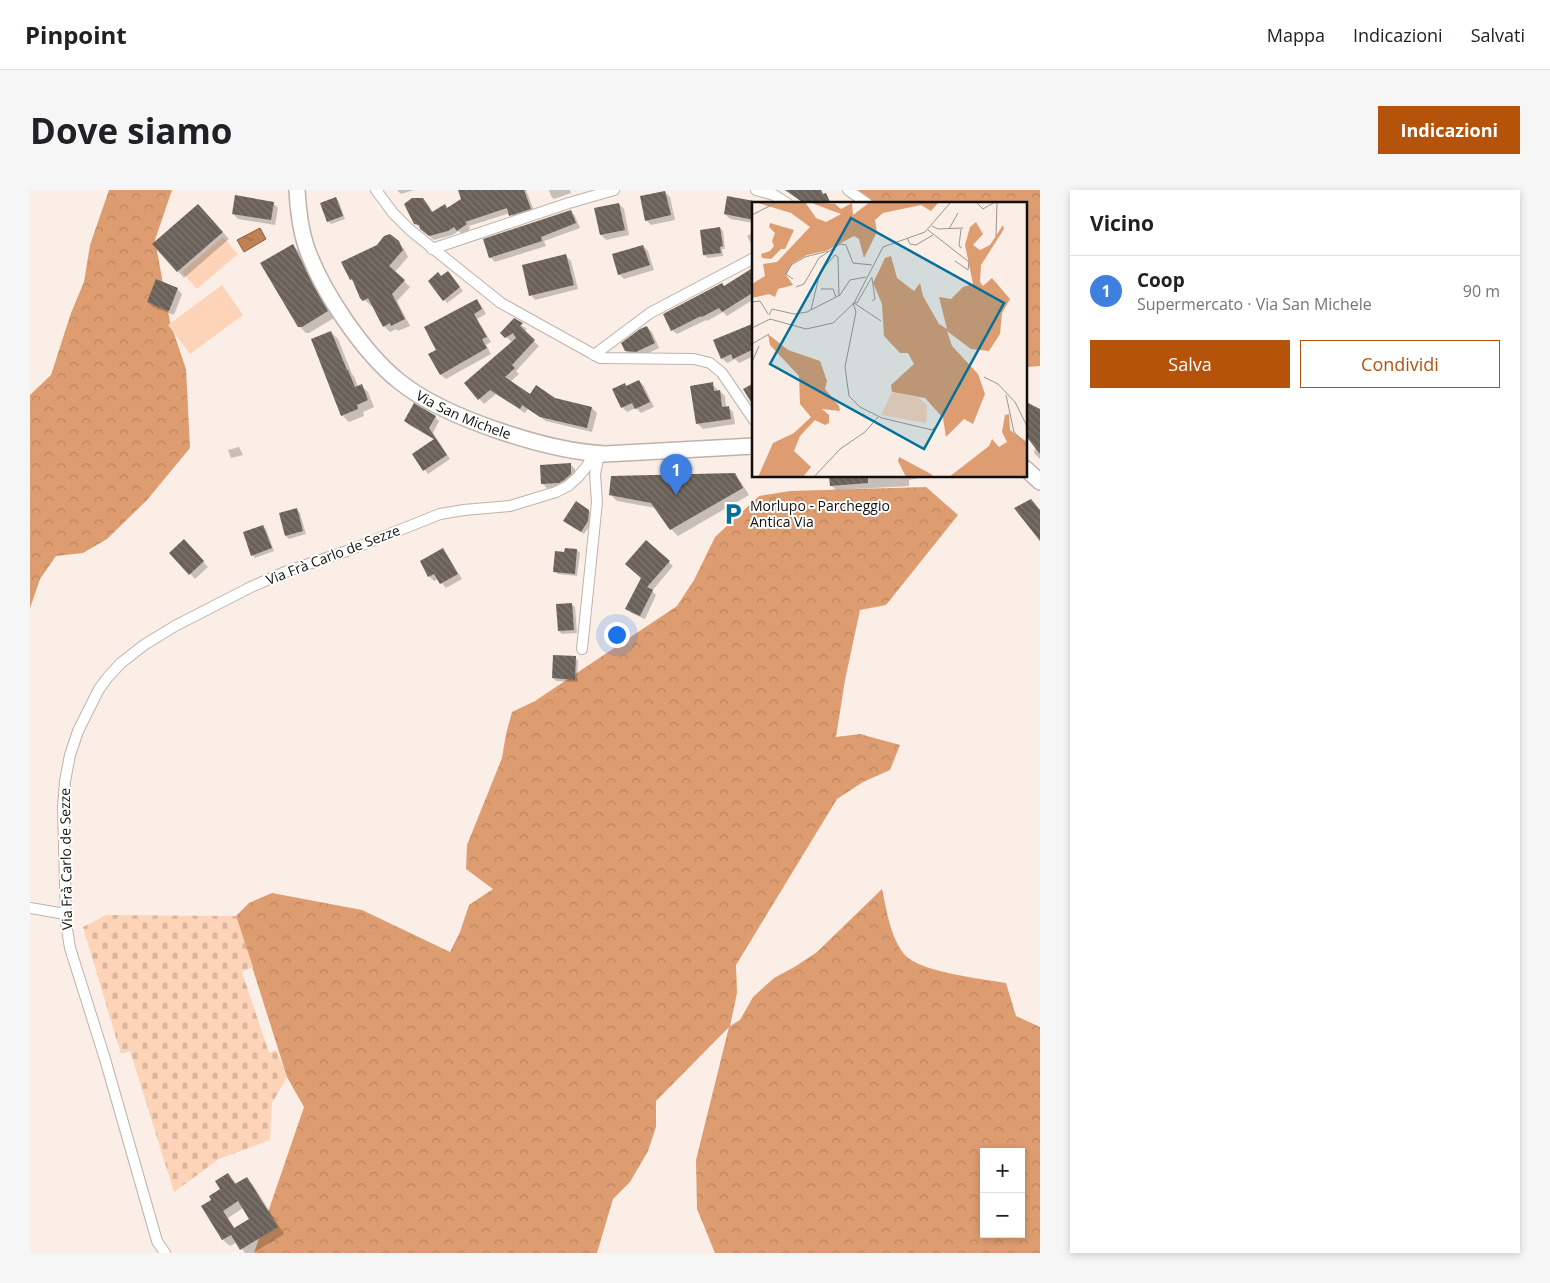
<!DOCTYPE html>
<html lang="it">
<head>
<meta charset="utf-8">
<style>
	:root { --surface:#fff; --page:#f6f6f6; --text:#202124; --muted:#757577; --line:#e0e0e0; --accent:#b45309 }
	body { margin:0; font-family:"Open Sans",sans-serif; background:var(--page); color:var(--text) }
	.controls { position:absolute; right:15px; bottom:15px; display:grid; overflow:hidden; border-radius:0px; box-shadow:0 2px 8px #0003 }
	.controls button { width:45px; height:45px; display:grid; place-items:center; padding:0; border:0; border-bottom:1px solid var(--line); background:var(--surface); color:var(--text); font:25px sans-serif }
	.you { position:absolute; left:586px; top:444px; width:18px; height:18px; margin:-12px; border:4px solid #fff; border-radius:50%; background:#1a73e8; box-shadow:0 0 0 8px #1a73e833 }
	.badge { display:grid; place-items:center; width:32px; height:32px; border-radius:50%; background:var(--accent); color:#fff; font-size:16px; font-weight:700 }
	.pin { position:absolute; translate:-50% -41px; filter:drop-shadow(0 1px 2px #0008) }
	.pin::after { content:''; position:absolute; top:26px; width:18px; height:15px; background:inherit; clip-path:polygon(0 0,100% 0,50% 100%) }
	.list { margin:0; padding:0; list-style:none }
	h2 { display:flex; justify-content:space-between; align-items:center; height:65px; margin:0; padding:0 20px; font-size:21px }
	h2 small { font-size:16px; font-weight:400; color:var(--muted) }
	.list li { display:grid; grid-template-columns:32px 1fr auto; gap:15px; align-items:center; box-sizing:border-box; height:70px; padding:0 20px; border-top:1px solid var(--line) }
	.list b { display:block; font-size:19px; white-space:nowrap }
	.list p { margin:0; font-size:16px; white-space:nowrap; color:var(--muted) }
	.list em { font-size:16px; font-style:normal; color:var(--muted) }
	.actions { display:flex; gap:10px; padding:15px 20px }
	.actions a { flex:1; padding:11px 0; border:1px solid var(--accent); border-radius:0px; text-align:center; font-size:18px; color:var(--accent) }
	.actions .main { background:var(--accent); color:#fff }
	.map { position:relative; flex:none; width:1010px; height:1063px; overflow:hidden; border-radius:0px }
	header { display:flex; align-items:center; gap:30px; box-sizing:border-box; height:70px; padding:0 25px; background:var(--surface); border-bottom:1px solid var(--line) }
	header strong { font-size:24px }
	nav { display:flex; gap:28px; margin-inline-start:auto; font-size:18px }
	.intro { display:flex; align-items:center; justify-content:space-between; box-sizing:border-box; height:120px; padding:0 30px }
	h1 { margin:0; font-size:35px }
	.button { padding:12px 22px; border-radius:0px; background:var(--accent); color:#fff; font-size:18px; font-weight:700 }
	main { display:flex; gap:30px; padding:0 30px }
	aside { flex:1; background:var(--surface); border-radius:0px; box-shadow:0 2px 8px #0003 }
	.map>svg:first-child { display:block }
	.forest { fill:url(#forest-crowns); fill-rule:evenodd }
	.cemetery { fill:url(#cemetery-stones) }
	.pitch { fill:#fed4b8 }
	.water { fill:url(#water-ripples); stroke:#8c5e3f }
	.shadow { fill:#0003; fill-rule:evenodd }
	.building { fill:url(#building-back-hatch); fill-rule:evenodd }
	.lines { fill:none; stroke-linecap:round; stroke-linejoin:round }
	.street-casing { stroke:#beb3ac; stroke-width:12 }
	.secondary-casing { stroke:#beb3ac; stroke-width:18 }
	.street { stroke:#fff; stroke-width:10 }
	.secondary { stroke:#fff; stroke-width:15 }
	.labels { text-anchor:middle; stroke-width:4; stroke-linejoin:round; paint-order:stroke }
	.street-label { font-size:14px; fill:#120e0c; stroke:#fff }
	.poi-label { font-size:14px; fill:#120e0c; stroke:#fff; text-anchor:start }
	.inset-road { fill:none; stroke:#9d948f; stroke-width:1 }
	.view { fill:#03709c; fill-opacity:0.15; stroke:#03709c; stroke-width:2.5 }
	.inset-edge { fill:none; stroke:#120e0c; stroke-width:2.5 }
</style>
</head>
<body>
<header>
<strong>Pinpoint</strong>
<nav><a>Mappa</a><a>Indicazioni</a><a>Salvati</a></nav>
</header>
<div class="intro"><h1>Dove siamo</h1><a class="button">Indicazioni</a></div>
<main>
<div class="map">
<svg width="1010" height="1063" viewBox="0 0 1010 1063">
	<defs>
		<pattern id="forest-crowns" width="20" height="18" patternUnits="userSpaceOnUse" patternTransform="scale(1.25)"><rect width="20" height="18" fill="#de9d70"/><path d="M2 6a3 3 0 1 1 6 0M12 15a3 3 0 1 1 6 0" fill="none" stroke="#bd8660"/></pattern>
		<pattern id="cemetery-stones" width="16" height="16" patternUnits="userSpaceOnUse" patternTransform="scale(1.25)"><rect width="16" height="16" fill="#fed4b8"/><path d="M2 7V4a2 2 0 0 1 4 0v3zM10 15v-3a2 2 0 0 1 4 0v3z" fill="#d9b59d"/></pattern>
		<pattern id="water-ripples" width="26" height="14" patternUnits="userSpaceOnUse" patternTransform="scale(1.25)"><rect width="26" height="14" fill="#c08155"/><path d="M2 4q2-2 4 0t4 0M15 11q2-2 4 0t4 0" fill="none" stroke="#9b6845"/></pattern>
		<pattern id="building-back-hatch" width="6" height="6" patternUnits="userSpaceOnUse" patternTransform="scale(1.25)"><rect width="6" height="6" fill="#696059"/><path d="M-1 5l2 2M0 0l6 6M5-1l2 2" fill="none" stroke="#7d7670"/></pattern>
	</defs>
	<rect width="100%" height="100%" fill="#faeee7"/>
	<!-- forest -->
	<g class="forest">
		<polygon points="79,0 142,0 125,50 140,132 156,179 160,258 117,310 77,349 53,363 26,366 10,389 0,418 0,205 21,185 41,123 54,92 60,55"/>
		<polygon points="824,0 1010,0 1010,176 996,177 996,14 841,14"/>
		<path d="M 896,297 L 928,325 L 856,415 L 830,420 L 815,490 L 806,547 L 830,544 L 870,555 L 860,580 L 833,592 L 807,609 L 706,775 L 707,803 L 700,836 L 710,830 L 723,807 L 744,788 L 766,776 L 787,762 L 852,699 C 857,721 860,746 874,764 C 888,782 953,789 976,793 L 986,826 L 1010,837 L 1010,1063 L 685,1063 L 667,1019 L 666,970 L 699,837 L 626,911 L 626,937 L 618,961 L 600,992 L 583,1009 L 567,1063 L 224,1063 L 274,917 L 257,887 L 206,726 L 219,713 L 242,703 L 332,720 L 420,762 L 430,742 L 439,715 L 463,699 L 436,679 L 437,655 L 472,568 L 476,544 L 482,522 L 505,511 L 647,416 L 664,390 L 685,347 L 729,306 L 760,301 ZM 954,962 L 991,962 L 991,1044 L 954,1044 Z"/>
	</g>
	<!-- cemetery -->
	<polygon class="cemetery" points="76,725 206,726 223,777 212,782 239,863 246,860 257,887 242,913 240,950 189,969 144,1002 100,861 91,864 53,737"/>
	<!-- pitch -->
	<g class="pitch">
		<polygon points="193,47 208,64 167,99 152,82"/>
		<polygon points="192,95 213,125 160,164 138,135"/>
	</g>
	<!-- water -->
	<polygon class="water" points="230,38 236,49 214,62 207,50"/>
	<!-- shadow -->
	<g class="shadow">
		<polygon points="367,0 384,0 371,4"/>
		<polygon points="429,0 496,0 505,23 485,30 480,23 439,36 440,39 432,44 429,41 422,45 404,50 385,33 393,9 398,14 403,23 418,19 432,10"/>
		<polygon points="519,0 540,0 541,3 524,9 521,6"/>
		<polygon points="635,2 640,7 645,30 621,35 616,30"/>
		<polygon points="306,8 309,12 315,29 301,34 298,31"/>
		<polygon points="698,8 729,14 724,14 724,33 700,29 695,24"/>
		<polygon points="243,13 248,18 245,35 208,29 203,24"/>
		<polygon points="589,14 594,19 599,45 576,50 571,45"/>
		<polygon points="541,21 545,26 550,38 514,51 516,56 465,72 460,67"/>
		<polygon points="175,22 199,49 154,88 148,81"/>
		<polygon points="690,38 693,41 695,59 692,59 693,66 678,68 674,65"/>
		<polygon points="724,42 724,59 717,46"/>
		<polygon points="368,52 374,59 378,67 365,82 380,97 367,111 380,136 368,141 366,139 360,142 354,136 343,115 341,116 332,107 325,93 321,89"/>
		<polygon points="263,55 269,62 290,104 304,128 279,143 276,143 269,136"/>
		<polygon points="613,56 618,61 624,80 594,89 589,84"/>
		<polygon points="536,66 541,71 548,99 505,110 501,105"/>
		<polygon points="724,78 724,109 697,126 693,122 677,131 676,130 647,144 642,140 695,97"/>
		<polygon points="420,86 433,101 417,113 399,91"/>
		<polygon points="147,99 152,104 144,125 123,117 118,112"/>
		<polygon points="446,111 451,115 456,124 447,129 461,152 456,155 461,164 416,189 411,185 400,165 408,160"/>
		<polygon points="484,130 497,139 494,142 509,156 486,181 489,184 480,192 501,205 524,209 562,218 567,223 562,242 516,231 498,219 495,223 466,204 454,214 435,193 483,153 472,143"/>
		<polygon points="721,135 724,138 724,166 709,173 705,169 697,173 692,168"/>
		<polygon points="617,137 622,142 629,158 612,166 601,166 596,161"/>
		<polygon points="301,142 308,149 322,184 325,188 328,197 332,196 338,202 344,217 333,222 334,226 319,232 312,225"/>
		<polygon points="609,191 614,196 624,217 611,223 606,218 597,222 592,217 584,200 597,197"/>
		<polygon points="682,194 687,199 688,201 690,201 695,206 696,217 698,217 703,222 705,234 673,239 668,234"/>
		<polygon points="996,214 1010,221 1010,269 1004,263 1006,256 1001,250 996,248"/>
		<polygon points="385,215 405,227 409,231 403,243 420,269 398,284 384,264 405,250 379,235 375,231"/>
		<polygon points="209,257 213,265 201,268 198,260"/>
		<polygon points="540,274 545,279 546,289 534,297 517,298 512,293"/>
		<polygon points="704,285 711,292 719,305 648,346 641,339 626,318 587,311 580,304"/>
		<polygon points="800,286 899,286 879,290 879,296 806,300 801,295"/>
		<polygon points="267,320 270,323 276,344 259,349 256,346"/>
		<polygon points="558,321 562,324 561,334 554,344 538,333"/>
		<polygon points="233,336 236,339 244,361 225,368 222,365"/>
		<polygon points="616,352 643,376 622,401 626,405 615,429 601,423 597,419 612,388"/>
		<polygon points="159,356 178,377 165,389 141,363"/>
		<polygon points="412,360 417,365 432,389 416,398 408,389 404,391 399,386"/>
		<polygon points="547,360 550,363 547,386 528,384 524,381 535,363"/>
		<polygon points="541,414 545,417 547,443 532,444 529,441"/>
		<polygon points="545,467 548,471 547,492 526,491 523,488"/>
		<path d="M 198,984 L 207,994 L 217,988 L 223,995 L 254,1044 L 223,1063 L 215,1063 L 207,1052 L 200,1056 L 193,1050 L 172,1016 L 183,1010 L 192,1000 ZM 213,1018 L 220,1030 L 205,1039 L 198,1028 Z"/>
	</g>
	<!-- building -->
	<g class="building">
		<polygon points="428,0 494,0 501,19 479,26 477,18 435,32 437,34 427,41 424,37 418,41 399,46 390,39 389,35 384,34 374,14 382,8 393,8 402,22 415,14 417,18 431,9"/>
		<polygon points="755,0 791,0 793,4 796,3 801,14 775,14"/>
		<polygon points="635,1 641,25 615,31 610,6"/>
		<polygon points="205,5 244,12 241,30 202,24"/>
		<polygon points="697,6 724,11 724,30 694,24"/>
		<polygon points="306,7 313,26 297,32 290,13"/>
		<polygon points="589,13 595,40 570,45 564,18"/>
		<polygon points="168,14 193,42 147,82 122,54"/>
		<polygon points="541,20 546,33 511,47 512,51 459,68 453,49"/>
		<polygon points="690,37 693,56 690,57 691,63 673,65 670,40"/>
		<polygon points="360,44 369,51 373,60 359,76 375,90 362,104 375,129 361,136 360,133 353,137 338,108 333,111 330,108 322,89 320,90 311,72 347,55 354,46"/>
		<polygon points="263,54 284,96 298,121 272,137 268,137 230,73"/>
		<polygon points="613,55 620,75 588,85 582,64"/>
		<polygon points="536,64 544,95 499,106 492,75"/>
		<polygon points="724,77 724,102 692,122 689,118 672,127 671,126 641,141 633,124 692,93 694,96"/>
		<polygon points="418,81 430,97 413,111 398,91 408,82 411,86"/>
		<polygon points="126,89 148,98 139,121 117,112"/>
		<polygon points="447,109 452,119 444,124 457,147 452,149 457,158 410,185 398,164 406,160 394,137"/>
		<polygon points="484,128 493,133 490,136 505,150 482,175 485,178 475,187 500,204 506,195 525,208 562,217 557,238 510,227 492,215 490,219 460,200 448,210 434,193 486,148 483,143 475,148 470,143"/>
		<polygon points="722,134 724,139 724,159 703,169 701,164 691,169 683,150"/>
		<polygon points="617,136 625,153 606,162 595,161 591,153 610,139"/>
		<polygon points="301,141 317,180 318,180 325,197 332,194 338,210 327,215 328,219 311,226 281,149"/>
		<polygon points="609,190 620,212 605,219 602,213 591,218 582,199 595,193 596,196"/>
		<polygon points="683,192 684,201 690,200 692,217 699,216 701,229 666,234 660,196"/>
		<polygon points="724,193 724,217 713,199"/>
		<polygon points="996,212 1010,219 1010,264 996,246"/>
		<polygon points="384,213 406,226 399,238 417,265 393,281 382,264 404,249 374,231"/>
		<polygon points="541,273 541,284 534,290 529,293 511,294 510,275"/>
		<polygon points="705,283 713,298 640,340 621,313 579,305 581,286"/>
		<polygon points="799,286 838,286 838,293 800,296"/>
		<polygon points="1001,309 1010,320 1010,351 984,318"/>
		<polygon points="546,311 559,320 558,331 551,342 533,331"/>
		<polygon points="267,318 273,341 255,346 249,323"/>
		<polygon points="233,335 242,358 221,366 213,342"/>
		<polygon points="154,349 174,371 159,385 139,363"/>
		<polygon points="616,350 640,371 617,397 623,400 610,426 595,419 611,388 595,374"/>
		<polygon points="413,358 428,384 410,394 404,384 398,387 390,371"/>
		<polygon points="535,358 547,359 545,384 523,382 525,361 534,362"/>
		<polygon points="542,413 544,440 528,441 526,414"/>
		<polygon points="523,465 546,466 545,490 522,488"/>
		<path d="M 198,983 L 205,994 L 217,987 L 248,1037 L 210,1060 L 201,1045 L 192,1050 L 171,1016 L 181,1010 L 179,1006 L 190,999 L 185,991 ZM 208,1011 L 219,1029 L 204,1038 L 193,1021 Z"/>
	</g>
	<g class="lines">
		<defs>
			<g id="street">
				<polyline points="346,0 363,23 380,40 471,113 570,168 664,169 680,173 692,183 724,230"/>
				<polyline points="726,0 744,5 758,14"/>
				<polyline points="818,0 838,14"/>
				<polyline points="402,59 539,13 584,0"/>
				<polyline points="564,165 620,123 724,68"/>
				<polyline points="552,459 567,312 565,284 569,264"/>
				<polyline points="0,718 35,724"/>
				<polyline points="135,1063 127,1051 75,869 40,758 36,733 33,618 35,591 40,565 48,541 69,499 78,487 91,473 114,455 145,436 221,397 255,382 317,361 410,324 434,320 480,316 526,302 538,296 548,287 557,276 564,263"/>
			</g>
			<g id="secondary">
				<path id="s1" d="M 267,0 C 268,19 270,38 276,56 C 291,100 333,163 370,192 C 415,228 517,261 575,264 L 724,256"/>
				<polyline points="996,279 1010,292"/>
			</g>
		</defs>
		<!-- street casing -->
		<use href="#street" class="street-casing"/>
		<!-- secondary casing -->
		<use href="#secondary" class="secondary-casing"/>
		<!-- street -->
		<use href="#street" class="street"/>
		<!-- secondary -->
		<use href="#secondary" class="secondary"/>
	</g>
	<!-- icons -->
	<defs>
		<symbol id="parking-bare" viewBox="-9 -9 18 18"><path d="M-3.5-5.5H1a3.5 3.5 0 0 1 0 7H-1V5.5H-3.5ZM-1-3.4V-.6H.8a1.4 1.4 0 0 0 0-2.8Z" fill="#03709c" stroke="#fff" stroke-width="2.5" paint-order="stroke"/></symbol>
	</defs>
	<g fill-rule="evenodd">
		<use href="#parking-bare" x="687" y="308" width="32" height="32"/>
	</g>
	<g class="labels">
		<!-- street labels -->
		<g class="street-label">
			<text dy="5" stroke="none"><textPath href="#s1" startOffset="296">Via San Michele</textPath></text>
			<text transform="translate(303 365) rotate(-21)" y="5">Via Frà Carlo de Sezze</text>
			<text transform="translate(36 669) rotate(-91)" y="5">Via Frà Carlo de Sezze</text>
		</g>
		<!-- poi labels -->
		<g class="poi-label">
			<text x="720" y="321">Morlupo - Parcheggio<tspan x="720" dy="16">Antica Via</tspan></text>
		</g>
	</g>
	<!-- overview -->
	<g transform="translate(722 12)">
		<rect width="275" height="275" fill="#faeee7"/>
		<path d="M 3,0 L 53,0 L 64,16 L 74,20 L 89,12 L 57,0 L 83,2 L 89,7 L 100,1 L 101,13 L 118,0 L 187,0 L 179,9 L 169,3 L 131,11 L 123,18 L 125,30 L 112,56 L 107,37 L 102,34 L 76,48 L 55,53 L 41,61 L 34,73 L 41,83 L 26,87 L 23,95 L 17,92 L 0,96 L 0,82 L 13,74 L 11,62 L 25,60 L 58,25 L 39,11 ZM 224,20 L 231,32 L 221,43 L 228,48 L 238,43 L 251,23 L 252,27 L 229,63 L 228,80 L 231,84 L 240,76 L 258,97 L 250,111 L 248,132 L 237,149 L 219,147 L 195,129 L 200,144 L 226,172 L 233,192 L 221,222 L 212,217 L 194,235 L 191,216 L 173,196 L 140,190 L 139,183 L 162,162 L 156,151 L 148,151 L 132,134 L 130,102 L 121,81 L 133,56 L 139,54 L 145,76 L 162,89 L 168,81 L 171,94 L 187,122 L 195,127 L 187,95 L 199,97 L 211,85 L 221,82 L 213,43 L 218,25 ZM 18,21 L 42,28 L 33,47 L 29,47 L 19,57 L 10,56 L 9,52 L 18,49 L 22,44 L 20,39 L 23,31 L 17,25 ZM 16,132 L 36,148 L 68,159 L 75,179 L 73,187 L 87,204 L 88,209 L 70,207 L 77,213 L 77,221 L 73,223 L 63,218 L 48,234 L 42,249 L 59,265 L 51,275 L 6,275 L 21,241 L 42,231 L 59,215 L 48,202 L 47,174 L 18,143 ZM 257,212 L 258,228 L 275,240 L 275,275 L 197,275 L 237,244 L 240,237 L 247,245 L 255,240 L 250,230 L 253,213 ZM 147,255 L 179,272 L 182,275 L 154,275 L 146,259 Z" fill="#de9d70"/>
		<path d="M 140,190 L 167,196 L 175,203 L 174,221 L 129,213 Z" fill="#fed4b8"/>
		<path class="inset-road" d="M 224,0 L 231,7 L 243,0M 0,13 L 25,0M 180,24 L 186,27 L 211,26M 197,27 L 206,11M 209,27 L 207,44 L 210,46M 176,28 L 217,60 L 216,68 L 203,59M 244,34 L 245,0M 155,36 L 158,42 L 164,43 L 181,33M 120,76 L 123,97 L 120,99M 41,77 L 34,72 L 39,63 L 53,55 L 76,49M 44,85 L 52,82 L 67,56 L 88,42 L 94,43 L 101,61 L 120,63M 69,87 L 81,87 L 84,95M 0,100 L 8,99 L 16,112M 102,100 L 105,101 L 120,75M 101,101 L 104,110 L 93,165 L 97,194 L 108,205 L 130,216 L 180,228 L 185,223M 102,101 L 129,119M 59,108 L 68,70 L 83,53 L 86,55 L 87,94M 17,113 L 20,107 L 42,112 L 55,110 L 88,93 L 98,78 L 114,75M 0,126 L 18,117 L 54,127 L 81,121 L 102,101 L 131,45 L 173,30 L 199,0M 0,142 L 17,132M 0,160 L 7,144M 232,175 L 246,182 L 263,200 L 275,224M 0,191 L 0,208M 254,193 L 262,230 L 275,244M 62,275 L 88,247 L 113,230 L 126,215"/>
		<path class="view" d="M 99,16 L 252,101 L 172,247 L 18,162 Z"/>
		<rect width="275" height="275" class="inset-edge"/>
	</g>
</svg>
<div class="controls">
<button>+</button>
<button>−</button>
</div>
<div class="you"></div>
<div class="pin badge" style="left:646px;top:305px;background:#3f7fe0">1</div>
</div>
<aside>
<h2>Vicino<small></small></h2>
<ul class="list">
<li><span class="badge" style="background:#3f7fe0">1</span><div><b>Coop</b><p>Supermercato · Via San Michele</p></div><em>90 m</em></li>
</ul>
<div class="actions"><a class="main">Salva</a><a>Condividi</a></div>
</aside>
</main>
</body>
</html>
